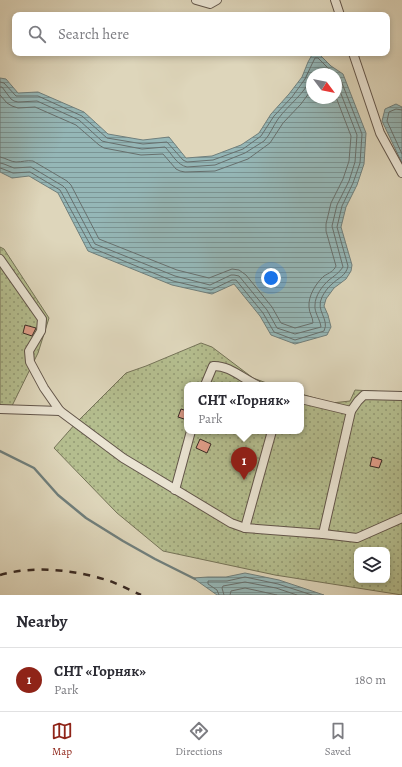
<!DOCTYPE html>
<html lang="en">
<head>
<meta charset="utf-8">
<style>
	:root { --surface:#fff; --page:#f7f7f7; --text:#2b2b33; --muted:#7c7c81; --line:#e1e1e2; --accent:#8f2418 }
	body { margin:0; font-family:Alegreya,serif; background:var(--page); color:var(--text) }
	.controls { position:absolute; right:12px; bottom:12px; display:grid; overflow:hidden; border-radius:8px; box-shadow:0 2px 6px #0003 }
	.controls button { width:36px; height:36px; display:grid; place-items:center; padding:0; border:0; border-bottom:1px solid var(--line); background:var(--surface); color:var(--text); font:20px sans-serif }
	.compass { position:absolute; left:306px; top:68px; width:36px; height:36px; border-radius:50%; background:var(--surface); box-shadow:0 2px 6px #0003; rotate:122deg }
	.you { position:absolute; left:271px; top:278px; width:14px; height:14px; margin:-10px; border:3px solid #fff; border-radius:50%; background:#1a73e8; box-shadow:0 0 0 6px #1a73e833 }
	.badge { display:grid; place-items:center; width:26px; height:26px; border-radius:50%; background:var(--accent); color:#fff; font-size:13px; font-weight:700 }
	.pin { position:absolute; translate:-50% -33px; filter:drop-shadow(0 1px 2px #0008) }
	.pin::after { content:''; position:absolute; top:21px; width:14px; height:12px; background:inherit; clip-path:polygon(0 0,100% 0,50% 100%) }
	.popup { position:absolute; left:184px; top:382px; width:120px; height:52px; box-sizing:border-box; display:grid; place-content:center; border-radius:8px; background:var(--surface); filter:drop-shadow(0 1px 3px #0005); font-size:13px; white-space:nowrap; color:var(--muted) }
	.popup b { font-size:15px; color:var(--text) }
	.popup::after { content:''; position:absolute; left:50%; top:100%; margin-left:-8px; border:8px solid transparent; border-top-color:var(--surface) }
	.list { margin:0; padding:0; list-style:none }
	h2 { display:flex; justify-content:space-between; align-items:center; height:52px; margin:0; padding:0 16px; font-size:17px }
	h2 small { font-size:13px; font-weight:400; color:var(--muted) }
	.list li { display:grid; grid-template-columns:26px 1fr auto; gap:12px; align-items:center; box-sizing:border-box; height:64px; padding:0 16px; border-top:1px solid var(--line) }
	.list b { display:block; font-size:15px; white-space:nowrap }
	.list p { margin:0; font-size:13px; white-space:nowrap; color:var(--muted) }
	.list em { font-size:13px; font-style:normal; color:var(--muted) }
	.icon { flex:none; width:22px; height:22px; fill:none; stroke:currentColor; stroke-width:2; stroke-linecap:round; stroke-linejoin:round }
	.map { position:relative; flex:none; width:402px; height:595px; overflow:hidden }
	.search { position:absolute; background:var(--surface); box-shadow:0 2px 6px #0003; left:12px; right:12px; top:12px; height:44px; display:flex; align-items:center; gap:10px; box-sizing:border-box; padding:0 14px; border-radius:8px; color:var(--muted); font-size:15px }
	.sheet { height:116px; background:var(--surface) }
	nav { display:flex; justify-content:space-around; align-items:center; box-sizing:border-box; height:56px; border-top:1px solid var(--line); background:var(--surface); font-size:11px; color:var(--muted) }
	nav a { display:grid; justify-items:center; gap:2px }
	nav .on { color:var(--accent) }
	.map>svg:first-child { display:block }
	.grass { fill:url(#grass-dots); stroke:#767459; fill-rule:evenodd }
	.water { fill:url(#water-rules); stroke:#707f7c; fill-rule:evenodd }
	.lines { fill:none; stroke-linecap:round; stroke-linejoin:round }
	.shore { stroke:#67706e; stroke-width:1 }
	.stream { stroke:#707f7c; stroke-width:2.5 }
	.building { fill:#e09e89; stroke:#392a24 }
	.minor-casing { stroke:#62554a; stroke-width:10 }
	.minor { stroke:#eae4d3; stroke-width:8 }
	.rail { stroke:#392a24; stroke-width:2.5; stroke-dasharray:7 7; stroke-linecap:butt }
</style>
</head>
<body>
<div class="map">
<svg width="402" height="595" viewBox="0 0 402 595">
	<defs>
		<pattern id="grass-dots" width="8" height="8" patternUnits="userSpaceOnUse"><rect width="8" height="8" fill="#b4bd8e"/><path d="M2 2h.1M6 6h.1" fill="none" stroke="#939a74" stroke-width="1.8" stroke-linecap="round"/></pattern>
		<pattern id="water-rules" width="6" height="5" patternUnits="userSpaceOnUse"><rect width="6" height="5" fill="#95b7b7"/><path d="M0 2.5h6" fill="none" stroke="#7b9595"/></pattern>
	</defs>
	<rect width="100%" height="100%" fill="#ded6bb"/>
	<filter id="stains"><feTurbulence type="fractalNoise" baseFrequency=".005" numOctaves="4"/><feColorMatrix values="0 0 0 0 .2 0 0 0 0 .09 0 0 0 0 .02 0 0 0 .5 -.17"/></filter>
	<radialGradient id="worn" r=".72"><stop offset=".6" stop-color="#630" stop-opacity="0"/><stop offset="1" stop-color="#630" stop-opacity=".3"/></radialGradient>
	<!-- grass -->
	<g class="grass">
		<polygon points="0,247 4,249 49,318 38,353 9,412 0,413"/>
		<path d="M 201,343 L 212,347 L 253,378 L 272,385 L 187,385 L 187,431 L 301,431 L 301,394 L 332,403 L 350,401 L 355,390 L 402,393 L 402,595 L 275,575 L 163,551 L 117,513 L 54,448 L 76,423 L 126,373 L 146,366 ZM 357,550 L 387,550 L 387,580 L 357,580 Z"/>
	</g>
	<!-- water -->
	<g class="water">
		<path d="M 313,53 L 319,54 L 331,66 L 343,74 L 366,133 L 364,164 L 357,185 L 346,207 L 341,227 L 352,265 L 351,271 L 346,279 L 334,288 L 326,299 L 324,306 L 328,315 L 331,327 L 327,335 L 295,344 L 271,335 L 260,316 L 234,284 L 212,294 L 172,285 L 88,251 L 58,193 L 29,176 L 12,178 L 0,172 L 0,78 L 6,79 L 18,93 L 38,92 L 84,112 L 108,134 L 143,140 L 169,137 L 186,158 L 212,156 L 241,145 L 259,133 L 271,114 L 289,94 L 302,77 L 308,62 ZM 312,74 L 336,74 L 336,98 L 312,98 Z"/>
		<polygon points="396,104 402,107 402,163 382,121 385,109"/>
		<polygon points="245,573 279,580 324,595 217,595 193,578 208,577 226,577"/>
	</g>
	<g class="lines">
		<!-- shore -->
		<g class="shore">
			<polyline points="0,82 4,83 16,96 38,96 82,116 107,138 143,144 167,142 183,160 187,162 213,160 243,149 261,136 274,116 292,97 305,79 312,64 315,58 318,58 329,69 336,74"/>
			<path d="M 0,87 L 2,87 L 11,99 L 14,101 L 18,102 L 37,101 L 79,120 L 102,141 L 106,142 L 142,149 L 165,147 C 172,154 177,165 187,167 L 215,165 L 245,153 L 264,141 C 270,135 273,126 278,119 C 289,104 305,94 312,76"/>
			<polyline points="0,95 7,103 12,106 18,108 35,107 76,125 99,145 104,148 141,155 163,154 176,169 180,171 185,172 215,171 248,159 270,143 283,123 301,104 312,89"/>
			<polyline points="402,110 396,109 389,112 387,121 402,154"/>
			<path d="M 0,157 C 6,158 11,162 16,162 C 22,162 27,160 33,161 L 67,181 L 71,185 L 99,239 L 177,270 L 209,278 L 232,269 L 239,270 L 246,275 L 272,307 L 281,323 L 295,328 L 313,323 C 313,317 309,313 309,307 C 308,296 316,283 324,276 C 329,273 334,271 336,266 L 326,231 L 326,224 L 331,203 L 343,179 L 349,161 L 351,136 L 336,97"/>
			<path d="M 0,163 L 4,164 L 14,168 L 31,167 L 63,186 L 66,189 L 95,244 L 175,276 L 210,285 L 231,275 L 234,275 L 239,276 L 267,310 L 277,328 L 295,334 L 321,327 C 320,319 314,312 315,305 C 315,296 322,286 329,280 C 334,276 339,273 343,267 L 332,226 L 337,205 L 349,181 L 355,162 L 357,135 L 336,81"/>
			<path d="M 0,168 L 3,169 L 13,173 L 30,172 L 60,190 L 92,248 L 173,281 L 211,290 L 232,280 L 236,280 L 263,313 L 274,332 L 295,340 L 324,331 C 330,319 315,311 322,297 C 324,293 328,287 332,284 C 338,278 346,276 348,266 L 337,227 L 342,206 L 353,183 L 360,163 L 362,134 L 340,78 L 336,74"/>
			<polyline points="219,595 217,590 208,584 208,581 227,581 245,577 278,584 312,595"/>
			<polyline points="224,595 222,588 223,586 245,582 276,588 297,595"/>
			<polyline points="230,595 231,591 245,588 277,595"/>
		</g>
		<!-- stream -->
		<polyline class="stream" points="0,451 34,468 58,495 86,518 123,541 155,559 195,579"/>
	</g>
	<!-- building -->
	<g class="building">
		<polygon points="25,325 36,328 32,336 23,333"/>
		<polygon points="181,409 187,411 187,420 178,417"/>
		<polygon points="200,439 211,444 207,453 196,448"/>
		<polygon points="372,457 382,460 379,468 370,466"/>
	</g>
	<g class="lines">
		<defs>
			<g id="minor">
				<polyline points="196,0 210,4 217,0"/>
				<polyline points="335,0 340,15"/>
				<polyline points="353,53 380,133 402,173"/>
				<polyline points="0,259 42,319 41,331 29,351 30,362 44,388 60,411 123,458 231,523 245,528 323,534 357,538 402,518"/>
				<path d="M 205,385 L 213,366 C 229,365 243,379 257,385"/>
				<polyline points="301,399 351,411 323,534"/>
				<polyline points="0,409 60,411"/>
				<polyline points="351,411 358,401 364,395 402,396"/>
				<polyline points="175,490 191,431"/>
				<polyline points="245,528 272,431"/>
			</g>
		</defs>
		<!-- minor casing -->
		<use href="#minor" class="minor-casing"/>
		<!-- minor -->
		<use href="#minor" class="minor"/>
		<!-- rail -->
		<path class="rail" d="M 0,575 C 35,565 75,570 110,581 C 120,585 130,590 141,595"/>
	</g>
	<rect width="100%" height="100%" filter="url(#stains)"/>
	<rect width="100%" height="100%" fill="url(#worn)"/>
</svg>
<div class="controls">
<button><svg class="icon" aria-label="layers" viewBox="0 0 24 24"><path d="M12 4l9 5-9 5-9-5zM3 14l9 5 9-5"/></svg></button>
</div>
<svg class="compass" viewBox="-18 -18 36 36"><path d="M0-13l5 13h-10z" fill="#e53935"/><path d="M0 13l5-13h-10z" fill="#7c7c81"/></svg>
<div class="you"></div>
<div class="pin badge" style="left:244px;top:480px">1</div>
<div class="popup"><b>СНТ «Горняк»</b>Park</div>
<div class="search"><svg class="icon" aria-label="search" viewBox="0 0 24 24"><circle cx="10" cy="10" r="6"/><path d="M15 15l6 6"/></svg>Search here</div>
</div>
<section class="sheet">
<h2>Nearby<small></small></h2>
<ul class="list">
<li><span class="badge">1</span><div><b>СНТ «Горняк»</b><p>Park</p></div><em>180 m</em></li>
</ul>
</section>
<nav>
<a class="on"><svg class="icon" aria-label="map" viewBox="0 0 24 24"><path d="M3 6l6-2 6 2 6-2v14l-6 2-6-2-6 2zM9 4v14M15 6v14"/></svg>Map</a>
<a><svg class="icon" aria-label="directions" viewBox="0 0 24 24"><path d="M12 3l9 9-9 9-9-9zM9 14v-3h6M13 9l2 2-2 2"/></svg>Directions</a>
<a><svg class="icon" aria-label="saved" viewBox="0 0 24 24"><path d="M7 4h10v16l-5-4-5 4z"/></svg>Saved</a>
</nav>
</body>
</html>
